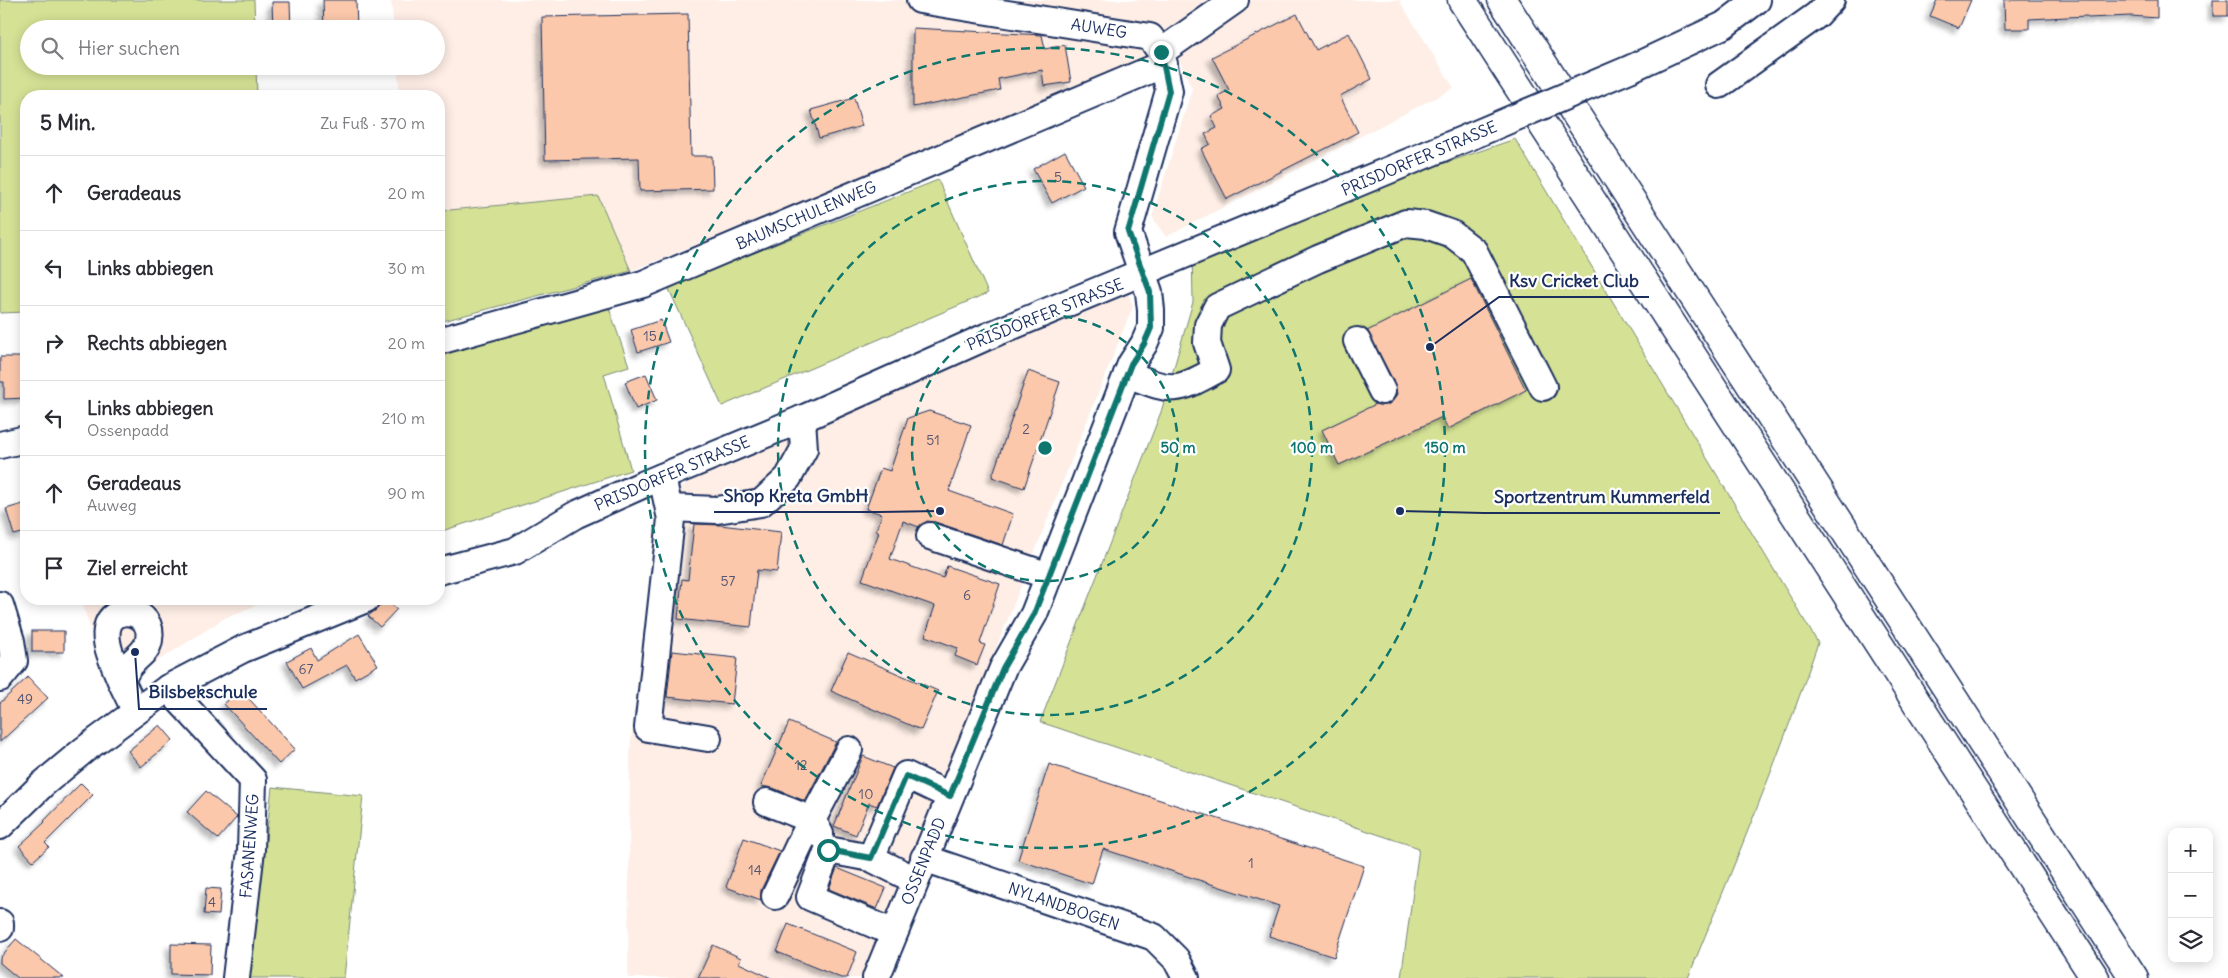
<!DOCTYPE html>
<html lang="de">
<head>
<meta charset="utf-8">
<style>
	:root { --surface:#fff; --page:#f7f7f7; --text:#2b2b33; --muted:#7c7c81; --line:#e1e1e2 }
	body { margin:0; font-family:Delius,sans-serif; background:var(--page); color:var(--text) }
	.controls { position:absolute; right:15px; bottom:15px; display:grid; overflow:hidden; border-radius:10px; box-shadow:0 2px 12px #0003 }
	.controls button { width:45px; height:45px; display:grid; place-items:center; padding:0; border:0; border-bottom:1px solid var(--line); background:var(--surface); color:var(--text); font:25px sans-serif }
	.stop { position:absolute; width:15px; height:15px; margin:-11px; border:4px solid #0f766e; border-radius:50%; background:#fff }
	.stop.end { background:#0f766e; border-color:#fff; box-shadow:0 1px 5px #0008 }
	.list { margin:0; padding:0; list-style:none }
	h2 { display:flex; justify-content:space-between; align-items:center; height:65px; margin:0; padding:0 20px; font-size:21px }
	h2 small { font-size:16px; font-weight:400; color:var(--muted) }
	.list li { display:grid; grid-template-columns:32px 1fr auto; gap:15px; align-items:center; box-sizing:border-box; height:75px; padding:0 20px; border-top:1px solid var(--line) }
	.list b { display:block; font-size:19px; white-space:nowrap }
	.list p { margin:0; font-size:16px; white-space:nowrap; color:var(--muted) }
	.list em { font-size:16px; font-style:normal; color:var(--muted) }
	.icon { flex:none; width:28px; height:28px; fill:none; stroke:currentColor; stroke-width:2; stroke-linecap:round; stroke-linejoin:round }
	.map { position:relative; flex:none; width:2228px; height:978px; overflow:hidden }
	.search { position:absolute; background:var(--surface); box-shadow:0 2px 12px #0003; left:20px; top:20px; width:425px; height:55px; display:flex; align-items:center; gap:12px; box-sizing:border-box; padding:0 18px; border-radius:28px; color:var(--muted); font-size:19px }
	.panel { position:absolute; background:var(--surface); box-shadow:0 2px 12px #0003; left:20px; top:90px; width:425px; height:515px; border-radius:20px }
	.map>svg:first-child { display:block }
	.built { fill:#feeee6 }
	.green { fill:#d5e295; stroke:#78887a }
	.building { fill:#fbc8ab; stroke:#1b2f5e; filter:url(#shadow) }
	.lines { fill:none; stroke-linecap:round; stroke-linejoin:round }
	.minor-casing { stroke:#1b2f5e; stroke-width:30 }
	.highway-casing { stroke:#1b2f5e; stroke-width:31 }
	.minor { stroke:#fff; stroke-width:26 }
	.highway { stroke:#fff; stroke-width:28 }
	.minor-bridge-casing { stroke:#1b2f5e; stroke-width:30; stroke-linecap:butt }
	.minor-bridge { stroke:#fff; stroke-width:26 }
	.route { stroke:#0f766e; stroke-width:6 }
	.ring { fill:none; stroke:#0f766e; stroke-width:2.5; stroke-dasharray:9 6 }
	.labels { text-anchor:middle; stroke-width:4.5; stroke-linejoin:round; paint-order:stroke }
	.number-label { font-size:14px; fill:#535571 }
	.street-label { font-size:16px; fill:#1b2f5e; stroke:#fff }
	.centre { fill:#0f766e; stroke:#fff; stroke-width:2.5 }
	.ring-label { font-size:15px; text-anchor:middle; font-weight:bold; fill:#0f766e; stroke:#fff; stroke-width:4.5; stroke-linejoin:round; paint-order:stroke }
	.leader { fill:none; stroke:#1b2f5e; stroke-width:2 }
	.callout-dot { fill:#1b2f5e; stroke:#fff; stroke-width:2 }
	.callout-label { font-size:18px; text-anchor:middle; font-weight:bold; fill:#1b2f5e; stroke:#fff; stroke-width:4.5; stroke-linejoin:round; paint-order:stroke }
</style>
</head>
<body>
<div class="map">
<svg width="2228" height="978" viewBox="0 0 2228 978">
	<defs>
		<filter id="shadow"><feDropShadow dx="-4.5" dy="4.5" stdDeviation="2.5" flood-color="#0004"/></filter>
	</defs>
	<rect width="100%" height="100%" fill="#fff"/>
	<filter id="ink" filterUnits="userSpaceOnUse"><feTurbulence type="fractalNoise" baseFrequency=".02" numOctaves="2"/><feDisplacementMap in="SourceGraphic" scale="10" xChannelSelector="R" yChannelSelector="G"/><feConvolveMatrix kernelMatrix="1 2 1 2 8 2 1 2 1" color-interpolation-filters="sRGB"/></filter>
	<g filter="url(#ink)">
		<!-- built -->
		<g class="built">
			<polygon points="391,0 1399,0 1454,88 1166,237 1152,217 1192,89 1175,50 631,271 598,196 439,211 439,96 400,96 397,66 436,66 436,29 394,29"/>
			<polygon points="1122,277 1133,306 864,978 628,978 630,750 658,500 802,419"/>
			<polygon points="81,599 271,599 225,618 119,686 111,696"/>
		</g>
		<!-- green -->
		<g class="green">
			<polygon points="0,0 254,0 255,29 29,29 29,66 256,66 257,96 26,96 26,312 0,313"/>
			<path d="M 1515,139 L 1818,643 C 1780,756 1733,867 1688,978 L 1401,978 L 1419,848 L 1040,722 L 1161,412 L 1193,302 L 1192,250 Z"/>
			<polygon points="938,180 988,293 722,406 668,287"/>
			<polygon points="598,196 631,271 439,322 439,211"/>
			<polygon points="609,308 629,366 604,374 631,470 439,532 439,354"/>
			<polygon points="272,787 363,796 344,978 250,978"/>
		</g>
		<!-- building -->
		<g class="building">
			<polygon points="323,0 356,0 357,29 324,29"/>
			<polygon points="1937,0 1971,0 1959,28 1930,16"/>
			<polygon points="2004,0 2157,0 2157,18 2131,16 2088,18 2087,16 2029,19 2029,29 2005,29"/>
			<rect x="2213" y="0" width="15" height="16"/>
			<polygon points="272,2 290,2 291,29 273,29"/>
			<polygon points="688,14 691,156 712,156 713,189 640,191 639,158 545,160 542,17"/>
			<polygon points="1297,14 1316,50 1349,33 1372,79 1340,96 1358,132 1227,199 1201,149 1210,144 1205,134 1217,128 1211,116 1225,109 1218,96 1229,90 1212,57"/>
			<polygon points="913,28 1042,35 1045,49 1065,45 1071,82 1044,86 1042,70 998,79 1000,90 913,107"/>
			<polygon points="854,98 862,126 819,138 811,110"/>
			<polygon points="1065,151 1084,186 1052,203 1033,169"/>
			<polygon points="1471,279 1526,390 1448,429 1442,417 1339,465 1322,430 1376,404 1388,405 1397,394 1395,384 1367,331"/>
			<polygon points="661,320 669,342 638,352 631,330"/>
			<polygon points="0,357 26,357 26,398 4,399 4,382 0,382"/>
			<polygon points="1028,371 1060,382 1024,488 992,477"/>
			<polygon points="646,374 657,400 636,409 625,382"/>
			<polygon points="929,411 971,425 949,491 1013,514 1003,545 935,522 927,521 919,527 903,521 890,559 943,578 947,566 1000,584 980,643 985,645 977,665 955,656 958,648 925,636 935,606 862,580 879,532 876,531 882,514 866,509 881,468 890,471 908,418"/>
			<polygon points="26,503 26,532 14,535 6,509"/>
			<polygon points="694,524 720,525 781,532 777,572 757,570 751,627 678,619 682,579 688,580"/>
			<polygon points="385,599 397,609 380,627 368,616 377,609"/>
			<rect x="32" y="631" width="32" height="21"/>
			<polygon points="359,634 378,665 355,678 347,665 302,689 287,661 311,648 317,660"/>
			<polygon points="672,651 737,658 732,704 667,697"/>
			<polygon points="848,652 938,691 921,730 831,691"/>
			<polygon points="28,677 48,698 0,742 0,703"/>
			<polygon points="240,689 295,749 279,764 224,704"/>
			<polygon points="789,722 836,742 805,801 773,788 761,786"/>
			<polygon points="160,725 173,740 141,767 128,751"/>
			<polygon points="863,756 893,768 877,806 869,803 856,835 834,826"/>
			<polygon points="1049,764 1364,866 1334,957 1269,936 1279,906 1103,849 1092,884 1018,860"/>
			<polygon points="81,783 93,795 45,843 49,847 33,861 19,846 45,822 44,821"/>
			<polygon points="206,791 237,817 218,839 187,812"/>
			<polygon points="744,838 780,851 761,890 761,900 726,887"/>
			<polygon points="837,868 886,888 877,909 829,889"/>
			<polygon points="206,888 221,889 219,915 204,914"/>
			<polygon points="788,924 857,952 847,978 841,978 777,952"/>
			<polygon points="16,939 64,978 18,978 0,963 0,958"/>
			<polygon points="171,944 211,945 210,975 171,974"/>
			<polygon points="713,945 741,958 739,963 771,978 698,978"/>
		</g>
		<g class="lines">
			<defs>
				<g id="minor">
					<polyline points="1161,52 1235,0"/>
					<polyline points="1632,68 1724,25 1757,0"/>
					<polyline points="1719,85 1817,15 1831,0"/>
					<polyline points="439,341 643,284 1164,64"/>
					<polyline points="1357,341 1382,391"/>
					<path d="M 1127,374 C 1172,391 1173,394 1216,370 L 1207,343 L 1208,325 L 1217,307 L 1318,259 L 1406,223 L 1426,225 L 1452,234 L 1474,251 L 1543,387"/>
					<polyline points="0,445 26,439"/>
					<polyline points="662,477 671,519 648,728 708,738"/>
					<polyline points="669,508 717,510 761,503 788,478 804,449 802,419"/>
					<polyline points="930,536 1049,576"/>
					<polyline points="439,571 515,551 575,515 642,485 802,419 988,336 1469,137"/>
					<polyline points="0,605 11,641 14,661 0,678"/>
					<path d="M 121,681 C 115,665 104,646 107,629 C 111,602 155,609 149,640 C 147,652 138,655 131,664 C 127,668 124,675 121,681 L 135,710"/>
					<polyline points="168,688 253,780 251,850 236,978"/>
					<polyline points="767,802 812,820 820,834"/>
					<polyline points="0,826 43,784 84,750 168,688 243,649 366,599"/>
					<polyline points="871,858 906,775 950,796"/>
					<polyline points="924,858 1154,937 1176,959 1186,978"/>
					<polyline points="775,896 800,843 849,750"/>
					<polyline points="0,923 0,928"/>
					<polyline points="894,933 810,897 828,850 871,858 915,880"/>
					<polyline points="876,978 1003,668 1034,614 1131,364 1144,344 1151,328 1151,310 1149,292 1128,232 1169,91 1161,52 1150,37 920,0"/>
				</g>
				<g id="highway">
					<polyline points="1462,0 2095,978"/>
					<polyline points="1502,0 2134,978"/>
				</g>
			</defs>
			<!-- minor casing -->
			<use href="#minor" class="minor-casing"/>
			<!-- highway casing -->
			<use href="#highway" class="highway-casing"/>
			<!-- minor -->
			<use href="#minor" class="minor"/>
			<!-- highway -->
			<use href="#highway" class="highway"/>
			<defs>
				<polyline id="minor-bridge" points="1469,137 1632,68"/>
			</defs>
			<!-- minor-bridge casing -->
			<use href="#minor-bridge" class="minor-bridge-casing"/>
			<!-- minor-bridge -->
			<use href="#minor-bridge" class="minor-bridge"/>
		</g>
	</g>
	<g class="lines" filter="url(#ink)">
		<!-- route -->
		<polyline class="route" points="828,850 871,858 906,776 950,796 1003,668 1034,614 1131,364 1144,344 1151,328 1150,292 1128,232 1169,91 1161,52"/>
	</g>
	<!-- distance rings -->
	<g class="ring">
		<circle cx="1045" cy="448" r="133"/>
		<circle cx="1045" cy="448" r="267"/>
		<circle cx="1045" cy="448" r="400"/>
	</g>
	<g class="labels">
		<!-- number labels -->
		<g class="number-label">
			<text x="1058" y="182">5</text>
			<text x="650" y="341">15</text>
			<text x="1026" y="434">2</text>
			<text x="933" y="445">51</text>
			<text x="728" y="586">57</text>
			<text x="967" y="600">6</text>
			<text x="306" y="674">67</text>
			<text x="25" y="704">49</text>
			<text x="801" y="770">12</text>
			<text x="866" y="799">10</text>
			<text x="1251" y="868">1</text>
			<text x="755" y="875">14</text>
			<text x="212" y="907">4</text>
		</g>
		<!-- street labels -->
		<g class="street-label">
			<text transform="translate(1099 28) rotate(9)" y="6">AUWEG</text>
			<text transform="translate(1419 158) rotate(-23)" y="6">PRISDORFER STRASSE</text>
			<text transform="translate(806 215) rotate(-23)" y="6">BAUMSCHULENWEG</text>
			<text transform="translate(1045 314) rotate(-22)" y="6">PRISDORFER STRASSE</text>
			<text transform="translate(672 473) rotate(-23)" y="6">PRISDORFER STRASSE</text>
			<text transform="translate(249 846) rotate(-86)" y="6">FASANENWEG</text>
			<text transform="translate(923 861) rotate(-68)" y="6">OSSENPADD</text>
			<text transform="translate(1064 906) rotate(19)" y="6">NYLANDBOGEN</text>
		</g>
	</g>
	<circle cx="1045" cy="448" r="8" class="centre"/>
	<g class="ring-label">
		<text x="1178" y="453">50 m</text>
		<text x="1312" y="453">100 m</text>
		<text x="1445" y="453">150 m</text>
	</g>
	<!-- callouts -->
	<path class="leader" d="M1430 347L1499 297H1649M940 511L879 512H714M1400 511L1484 513H1720M135 652L139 709H267"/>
	<g class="callout-dot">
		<circle cx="1430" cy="347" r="5"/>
		<circle cx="940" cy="511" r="5"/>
		<circle cx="1400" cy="511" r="5"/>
		<circle cx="135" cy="652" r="5"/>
	</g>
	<g class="callout-label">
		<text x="1574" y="287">Ksv Cricket Club</text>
		<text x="796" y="502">Shop Kreta GmbH</text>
		<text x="1602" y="503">Sportzentrum Kummerfeld</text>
		<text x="203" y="698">Bilsbekschule</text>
	</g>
</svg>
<div class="controls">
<button>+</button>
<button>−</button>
<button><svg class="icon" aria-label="layers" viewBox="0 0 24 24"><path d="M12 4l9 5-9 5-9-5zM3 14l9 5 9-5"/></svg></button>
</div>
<div class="stop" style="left:828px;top:850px"></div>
<div class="stop end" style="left:1161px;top:52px"></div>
<div class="search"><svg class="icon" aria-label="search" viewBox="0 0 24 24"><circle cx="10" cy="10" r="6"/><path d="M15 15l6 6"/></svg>Hier suchen</div>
<section class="panel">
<h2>5 Min.<small>Zu Fuß · 370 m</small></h2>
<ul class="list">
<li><svg class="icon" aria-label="ahead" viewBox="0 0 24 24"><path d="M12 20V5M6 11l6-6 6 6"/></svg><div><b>Geradeaus</b></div><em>20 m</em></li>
<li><svg class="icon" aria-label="left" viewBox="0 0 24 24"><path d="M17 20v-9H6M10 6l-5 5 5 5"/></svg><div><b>Links abbiegen</b></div><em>30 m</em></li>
<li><svg class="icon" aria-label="right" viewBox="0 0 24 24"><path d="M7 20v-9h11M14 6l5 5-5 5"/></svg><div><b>Rechts abbiegen</b></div><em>20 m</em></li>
<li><svg class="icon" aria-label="left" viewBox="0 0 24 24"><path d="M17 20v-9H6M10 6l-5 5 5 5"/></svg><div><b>Links abbiegen</b><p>Ossenpadd</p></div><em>210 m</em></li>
<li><svg class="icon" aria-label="ahead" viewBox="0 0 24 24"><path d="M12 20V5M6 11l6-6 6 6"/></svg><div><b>Geradeaus</b><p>Auweg</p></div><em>90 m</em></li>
<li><svg class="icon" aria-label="arrive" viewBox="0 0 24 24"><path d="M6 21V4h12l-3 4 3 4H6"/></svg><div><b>Ziel erreicht</b></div></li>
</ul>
</section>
</div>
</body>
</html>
